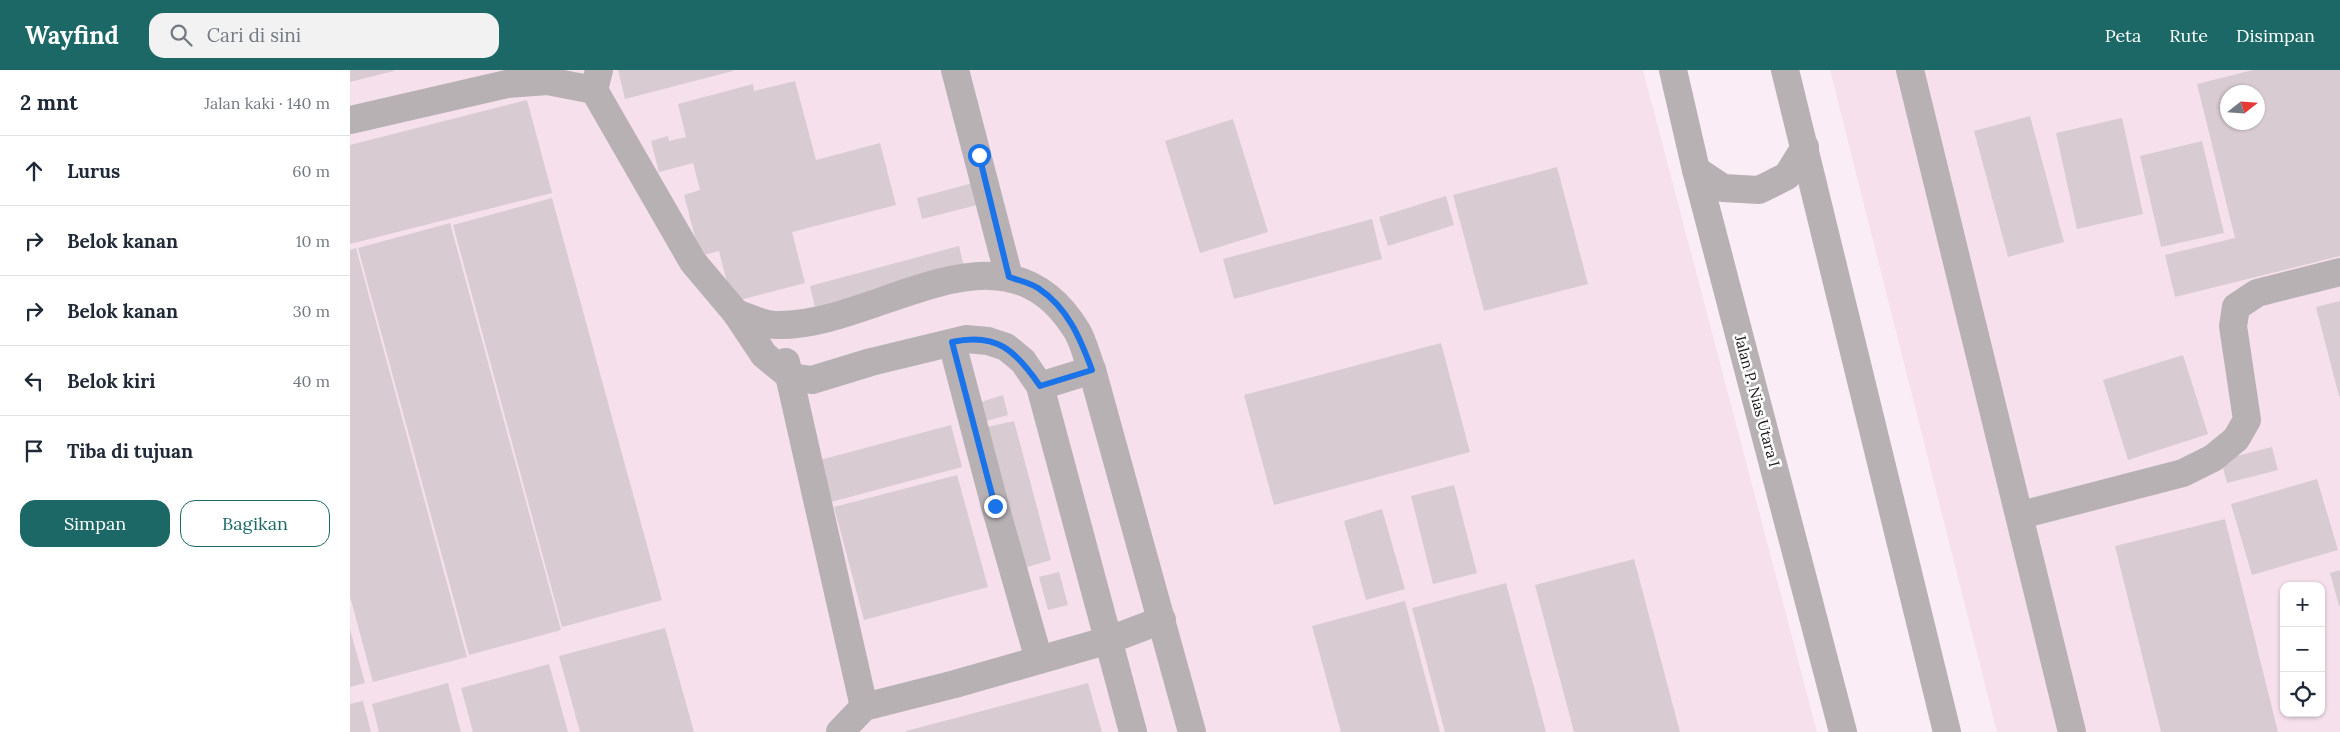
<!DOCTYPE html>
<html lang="id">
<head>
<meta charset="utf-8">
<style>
	:root { --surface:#fff; --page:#f2f2f3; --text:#1f2937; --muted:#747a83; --line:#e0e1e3; --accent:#1c6866 }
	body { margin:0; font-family:Lora,serif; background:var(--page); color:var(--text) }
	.controls { position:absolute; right:15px; bottom:15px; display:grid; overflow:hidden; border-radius:10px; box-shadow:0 1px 4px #0004 }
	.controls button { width:45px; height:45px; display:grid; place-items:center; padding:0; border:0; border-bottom:1px solid var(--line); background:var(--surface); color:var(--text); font:25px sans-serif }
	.compass { position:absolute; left:1870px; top:15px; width:45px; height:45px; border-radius:50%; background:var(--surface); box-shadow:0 1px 4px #0004; rotate:73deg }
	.stop { position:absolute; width:15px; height:15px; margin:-11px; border:4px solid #1a73e8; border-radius:50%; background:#fff }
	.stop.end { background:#1a73e8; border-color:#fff; box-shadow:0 1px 5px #0008 }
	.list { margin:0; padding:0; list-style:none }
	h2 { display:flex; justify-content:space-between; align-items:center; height:65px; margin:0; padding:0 20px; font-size:21px }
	h2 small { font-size:16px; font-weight:400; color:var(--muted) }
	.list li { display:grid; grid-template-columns:32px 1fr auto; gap:15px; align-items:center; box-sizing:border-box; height:70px; padding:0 20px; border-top:1px solid var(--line) }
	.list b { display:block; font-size:19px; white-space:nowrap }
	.list em { font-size:16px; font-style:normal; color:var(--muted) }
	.actions { display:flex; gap:10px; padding:15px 20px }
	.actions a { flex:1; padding:11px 0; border:1px solid var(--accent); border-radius:15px; text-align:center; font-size:18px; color:var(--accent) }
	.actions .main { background:var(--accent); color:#fff }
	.icon { flex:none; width:28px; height:28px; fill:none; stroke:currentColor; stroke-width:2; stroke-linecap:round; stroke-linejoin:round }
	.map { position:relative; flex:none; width:1990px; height:662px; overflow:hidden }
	header { display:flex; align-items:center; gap:30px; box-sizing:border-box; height:70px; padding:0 25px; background:var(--accent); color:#fff }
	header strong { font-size:24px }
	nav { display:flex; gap:28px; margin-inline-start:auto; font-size:18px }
	.search { width:350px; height:45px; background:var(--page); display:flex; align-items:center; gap:12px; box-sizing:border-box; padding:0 18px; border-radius:15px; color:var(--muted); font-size:19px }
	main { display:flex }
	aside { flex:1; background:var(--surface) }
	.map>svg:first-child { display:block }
	.built { fill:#f5e0ec; fill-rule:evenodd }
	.building { fill:#d8cbd2; fill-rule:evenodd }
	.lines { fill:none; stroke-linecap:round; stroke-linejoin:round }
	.minor { stroke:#b7b1b4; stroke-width:28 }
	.route { stroke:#1a73e8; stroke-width:6 }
	.labels { text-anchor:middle; stroke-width:5; stroke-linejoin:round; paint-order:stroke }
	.street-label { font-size:15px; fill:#191417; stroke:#fff }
</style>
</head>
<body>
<header>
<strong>Wayfind</strong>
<div class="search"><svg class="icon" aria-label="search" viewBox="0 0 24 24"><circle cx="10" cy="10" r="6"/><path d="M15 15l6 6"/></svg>Cari di sini</div>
<nav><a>Peta</a><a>Rute</a><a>Disimpan</a></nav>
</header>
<main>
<aside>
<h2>2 mnt<small>Jalan kaki · 140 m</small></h2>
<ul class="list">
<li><svg class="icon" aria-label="ahead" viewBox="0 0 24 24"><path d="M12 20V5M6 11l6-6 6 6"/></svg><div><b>Lurus</b></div><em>60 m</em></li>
<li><svg class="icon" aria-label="right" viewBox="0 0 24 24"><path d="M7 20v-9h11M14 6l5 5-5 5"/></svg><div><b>Belok kanan</b></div><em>10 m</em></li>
<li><svg class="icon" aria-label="right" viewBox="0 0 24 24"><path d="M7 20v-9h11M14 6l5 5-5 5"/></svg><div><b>Belok kanan</b></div><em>30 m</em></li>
<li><svg class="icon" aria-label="left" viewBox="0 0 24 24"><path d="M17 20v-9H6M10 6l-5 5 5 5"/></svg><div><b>Belok kiri</b></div><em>40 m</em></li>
<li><svg class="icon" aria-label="arrive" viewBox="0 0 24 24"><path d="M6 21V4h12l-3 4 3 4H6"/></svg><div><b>Tiba di tujuan</b></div></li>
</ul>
<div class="actions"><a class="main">Simpan</a><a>Bagikan</a></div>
</aside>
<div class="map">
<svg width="1990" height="662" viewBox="0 0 1990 662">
	<rect width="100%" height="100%" fill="#fbedf5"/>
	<!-- built -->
	<g class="built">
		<polygon points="0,0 1293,0 1467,662 0,662"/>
		<path d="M 1480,0 L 1990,0 L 1990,662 L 1647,662 ZM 1878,22 L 1908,22 L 1908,52 L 1878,52 ZM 1934,516 L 1971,516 L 1971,643 L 1934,643 Z"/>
	</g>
	<!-- building -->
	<g class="building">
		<polygon points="0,0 44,0 44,1 0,12"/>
		<polygon points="268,0 383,0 383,1 275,29"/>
		<path d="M 1903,0 L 1990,0 L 1990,186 L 1825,227 L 1815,185 L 1885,168 L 1847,14 ZM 1878,22 L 1908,22 L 1908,52 L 1878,52 Z"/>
		<polygon points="445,11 466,90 530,73 546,135 442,162 455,213 382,232 369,181 350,186 334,125 350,120 343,93 309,102 301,71 318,66 319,71 336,67 328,34 403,14 404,21"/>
		<polygon points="177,30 202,123 0,174 0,75"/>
		<polygon points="1680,46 1714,172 1658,187 1624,61"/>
		<polygon points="1772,48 1793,144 1727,159 1706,63"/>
		<polygon points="883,49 918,162 850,183 815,71"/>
		<polygon points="1852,71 1874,163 1811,177 1790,86"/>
		<polygon points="1207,97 1238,214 1134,241 1103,125"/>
		<polygon points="630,111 635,133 572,149 567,128"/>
		<polygon points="1096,126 1104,155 1038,176 1029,147"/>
		<polygon points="202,128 312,530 212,557 103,155"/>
		<polygon points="1022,149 1032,189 884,229 873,189"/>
		<polygon points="100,153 211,560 119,585 8,178"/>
		<polygon points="609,176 615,201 466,241 460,216"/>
		<polygon points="6,178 117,587 23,612 0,526 0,180"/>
		<polygon points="1990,231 1990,326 1989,326 1966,237"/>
		<polygon points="1091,273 1120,382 924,435 894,325"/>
		<polygon points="1833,285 1858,364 1778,390 1753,310"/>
		<polygon points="653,325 658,345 636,351 631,332"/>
		<polygon points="664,351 701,490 674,498 637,357"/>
		<polygon points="601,355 612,397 481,432 470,390"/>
		<polygon points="1922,377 1928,400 1877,413 1871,390"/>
		<polygon points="607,405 638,517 514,550 484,437"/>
		<polygon points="1967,409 1988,480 1902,505 1881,434"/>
		<polygon points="1104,415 1127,503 1083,514 1061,426"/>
		<polygon points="1032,439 1055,519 1016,530 994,451"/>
		<polygon points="1875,449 1928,662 1811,662 1765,476"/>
		<polygon points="1284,489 1330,662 1224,662 1185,515"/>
		<polygon points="1990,500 1990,536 1989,536 1980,503"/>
		<polygon points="709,502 718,535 698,540 689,507"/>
		<polygon points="1156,513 1196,662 1095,662 1062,538"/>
		<polygon points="1055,531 1090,662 991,662 962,556"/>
		<polygon points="315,558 344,662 230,662 209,586"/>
		<polygon points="0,559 15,613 0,617"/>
		<polygon points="199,594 218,662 123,662 111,618"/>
		<polygon points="98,613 111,662 29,662 22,634"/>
		<polygon points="738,613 752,662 556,662 556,661"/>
		<polygon points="13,631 21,662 0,662 0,634"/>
	</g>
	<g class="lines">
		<!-- minor -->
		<g class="minor">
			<polyline points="249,0 244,20 343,192 386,243 414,285 441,307 462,310 521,292 616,269 638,271 656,277 673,291 690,316 783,662"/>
			<polyline points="605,0 659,207"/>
			<polyline points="1323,0 1346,100 1493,662"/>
			<polyline points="1435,0 1597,662"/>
			<polyline points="1560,0 1722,662"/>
			<polyline points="0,50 157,14 197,11 244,20"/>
			<polyline points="1346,100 1373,118 1409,120 1437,106 1455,77"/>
			<path d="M 386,243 C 398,247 413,255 426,255 C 527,258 653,139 727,261 C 734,273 737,288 742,300 L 842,662"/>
			<polyline points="602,273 645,436 689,590"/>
			<polyline points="436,292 514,637"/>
			<polyline points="690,316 742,300"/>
			<polyline points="1671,445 1833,403 1863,388 1886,369 1897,350 1883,256 1886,237 1907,223 1990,202"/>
			<polyline points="490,662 514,637 605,614 759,570 812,550"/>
		</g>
	</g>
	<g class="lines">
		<!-- route -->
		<path class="route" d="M 629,85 L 659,207 C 668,210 680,213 688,218 C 718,238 730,268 742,300 L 690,316 C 666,281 647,262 602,272 L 645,436"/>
	</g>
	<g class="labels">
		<!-- street labels -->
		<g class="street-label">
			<text transform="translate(1407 331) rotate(75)" y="5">Jalan P. Nias Utara I</text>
		</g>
	</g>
</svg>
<div class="controls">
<button>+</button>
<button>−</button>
<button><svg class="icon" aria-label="locate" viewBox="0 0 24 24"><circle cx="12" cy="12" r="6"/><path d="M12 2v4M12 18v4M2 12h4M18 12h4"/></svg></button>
</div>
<svg class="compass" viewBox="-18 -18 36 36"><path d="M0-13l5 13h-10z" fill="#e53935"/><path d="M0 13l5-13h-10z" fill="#747a83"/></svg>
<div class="stop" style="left:629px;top:85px"></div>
<div class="stop end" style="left:645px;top:436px"></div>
</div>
</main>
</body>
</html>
